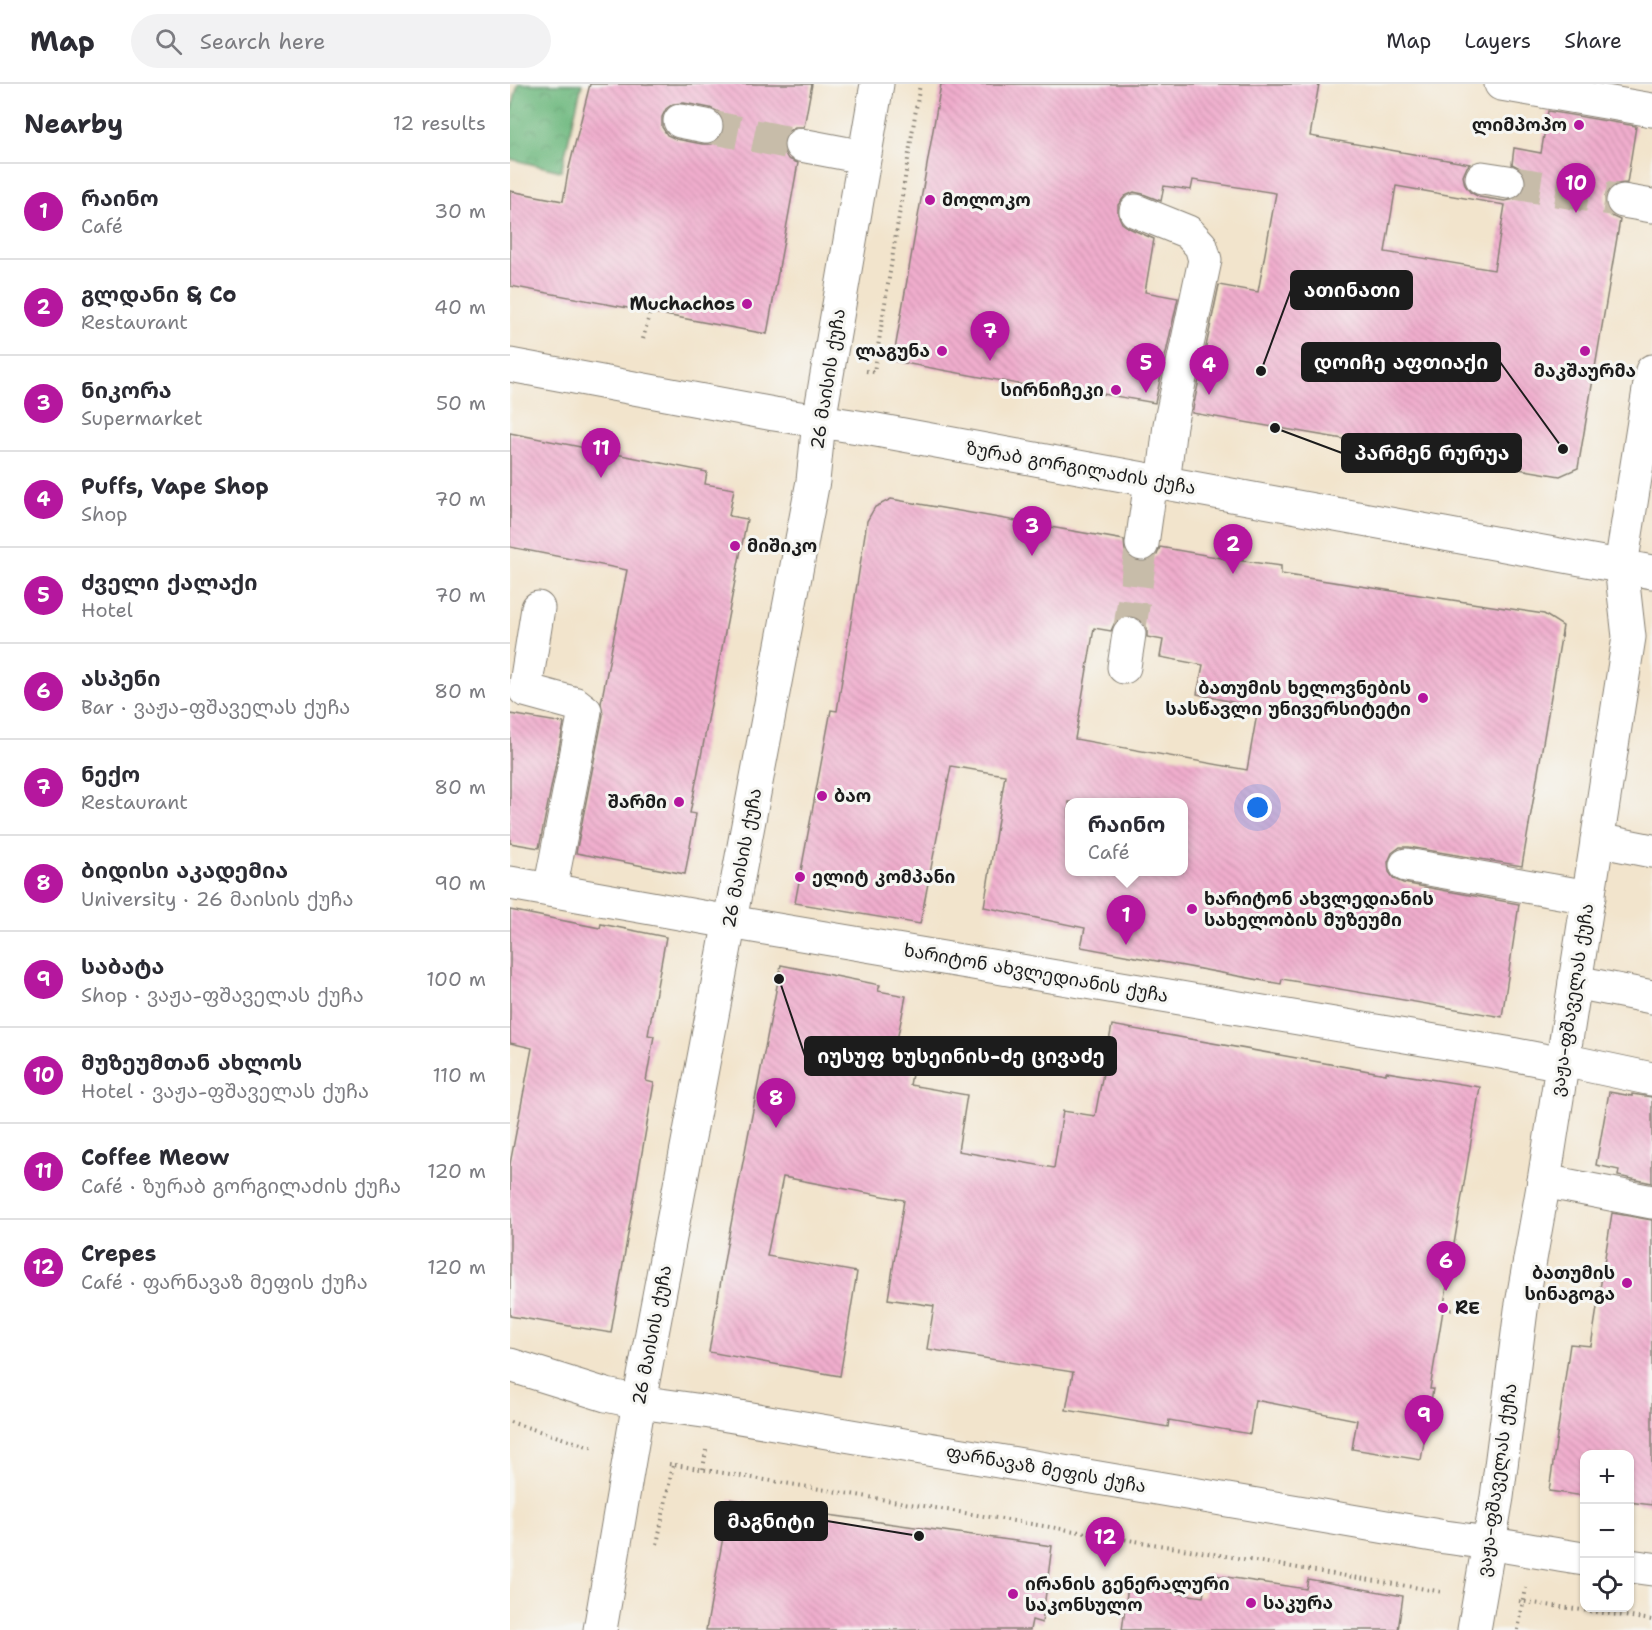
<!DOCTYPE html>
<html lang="en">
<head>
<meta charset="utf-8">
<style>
	:root { --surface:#fff; --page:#f2f2f3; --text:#2b2b33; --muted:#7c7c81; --line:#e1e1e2; --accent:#b5179e }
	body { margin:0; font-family:"Shantell Sans","Noto Sans Georgian",sans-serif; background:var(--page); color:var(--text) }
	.controls { position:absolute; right:18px; bottom:18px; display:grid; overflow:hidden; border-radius:12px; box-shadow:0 2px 4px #0004 }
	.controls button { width:54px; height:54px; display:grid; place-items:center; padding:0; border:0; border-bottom:2px solid var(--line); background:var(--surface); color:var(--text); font:30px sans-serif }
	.you { position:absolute; left:748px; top:724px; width:21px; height:21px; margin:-15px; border:4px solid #fff; border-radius:50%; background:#1a73e8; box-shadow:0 0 0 9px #1a73e833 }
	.badge { display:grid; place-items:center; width:39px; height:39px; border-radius:50%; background:var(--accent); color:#fff; font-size:20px; font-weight:700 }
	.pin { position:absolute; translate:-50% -50px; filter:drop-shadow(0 2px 3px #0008) }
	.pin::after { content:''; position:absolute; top:32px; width:21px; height:18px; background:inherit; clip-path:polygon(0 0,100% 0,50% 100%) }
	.popup { position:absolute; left:555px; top:714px; width:123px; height:78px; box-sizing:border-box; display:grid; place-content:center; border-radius:12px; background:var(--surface); filter:drop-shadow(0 2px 4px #0005); font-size:20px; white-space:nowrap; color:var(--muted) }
	.popup b { font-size:22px; color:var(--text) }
	.popup::after { content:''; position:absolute; left:50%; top:100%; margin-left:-12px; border:12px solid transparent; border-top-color:var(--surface) }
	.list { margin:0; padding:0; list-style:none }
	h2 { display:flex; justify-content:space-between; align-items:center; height:78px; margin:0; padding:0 24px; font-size:26px }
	h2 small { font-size:20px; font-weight:400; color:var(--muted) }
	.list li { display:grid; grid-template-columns:39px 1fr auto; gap:18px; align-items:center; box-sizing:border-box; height:96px; padding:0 24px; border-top:2px solid var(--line) }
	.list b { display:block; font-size:22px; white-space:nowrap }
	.list p { margin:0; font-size:20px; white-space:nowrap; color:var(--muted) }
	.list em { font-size:20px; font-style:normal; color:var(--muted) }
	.icon { flex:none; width:33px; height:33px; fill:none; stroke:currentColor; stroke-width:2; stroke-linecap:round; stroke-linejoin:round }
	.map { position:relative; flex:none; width:1142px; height:1546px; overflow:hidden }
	header { display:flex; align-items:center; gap:36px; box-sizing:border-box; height:84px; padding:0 30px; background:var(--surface); border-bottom:2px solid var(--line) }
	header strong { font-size:28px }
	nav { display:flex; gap:33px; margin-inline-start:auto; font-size:21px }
	.search { width:420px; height:54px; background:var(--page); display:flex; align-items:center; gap:15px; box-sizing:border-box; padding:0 21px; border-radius:33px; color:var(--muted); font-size:22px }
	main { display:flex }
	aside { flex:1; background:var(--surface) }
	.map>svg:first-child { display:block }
	.forest { fill:url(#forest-crowns); stroke:#466a4e; stroke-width:1.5 }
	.building { fill:url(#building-back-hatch); fill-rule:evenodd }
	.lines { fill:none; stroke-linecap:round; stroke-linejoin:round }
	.minor-tunnel { stroke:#c7bca9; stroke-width:33; stroke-dasharray:33 16; stroke-linecap:butt }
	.minor-casing { stroke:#878074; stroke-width:35 }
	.path { stroke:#878074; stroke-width:4; stroke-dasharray:1.5 4.5; stroke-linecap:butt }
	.minor { stroke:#fff; stroke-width:33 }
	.poi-dot { fill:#b5179e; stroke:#f6f6f2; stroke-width:2 }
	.labels { text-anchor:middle; stroke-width:6; stroke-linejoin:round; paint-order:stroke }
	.poi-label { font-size:18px; font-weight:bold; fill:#1c1c1c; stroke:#f6f6f2; text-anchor:start }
	.street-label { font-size:18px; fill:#1c1c1c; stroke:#f6f6f2 }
	.leader { fill:none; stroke:#1c1c1c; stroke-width:2 }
	.callout-dot { fill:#1c1c1c; stroke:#f6f6f2; stroke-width:2 }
	.callout { fill:#1c1c1c; stroke:#1c1c1c; stroke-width:2 }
	.callout-label { font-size:20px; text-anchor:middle; font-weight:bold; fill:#fff }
</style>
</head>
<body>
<header>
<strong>Map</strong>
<div class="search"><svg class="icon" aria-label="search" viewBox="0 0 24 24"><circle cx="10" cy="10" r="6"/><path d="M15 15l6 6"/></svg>Search here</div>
<nav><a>Map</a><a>Layers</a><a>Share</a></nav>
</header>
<main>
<aside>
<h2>Nearby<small>12 results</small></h2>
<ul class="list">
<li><span class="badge">1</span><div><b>რაინო</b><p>Café</p></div><em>30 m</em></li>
<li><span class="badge">2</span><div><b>გლდანი &amp; Co</b><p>Restaurant</p></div><em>40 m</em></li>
<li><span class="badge">3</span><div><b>ნიკორა</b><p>Supermarket</p></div><em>50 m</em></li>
<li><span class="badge">4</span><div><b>Puffs, Vape Shop</b><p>Shop</p></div><em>70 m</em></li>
<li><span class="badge">5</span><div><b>ძველი ქალაქი</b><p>Hotel</p></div><em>70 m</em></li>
<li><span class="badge">6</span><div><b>ასპენი</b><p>Bar · ვაჟა-ფშაველას ქუჩა</p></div><em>80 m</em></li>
<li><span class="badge">7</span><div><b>ნექო</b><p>Restaurant</p></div><em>80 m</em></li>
<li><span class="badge">8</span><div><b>ბიდისი აკადემია</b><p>University · 26 მაისის ქუჩა</p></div><em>90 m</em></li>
<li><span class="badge">9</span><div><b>საბატა</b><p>Shop · ვაჟა-ფშაველას ქუჩა</p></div><em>100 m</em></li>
<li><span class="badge">10</span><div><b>მუზეუმთან ახლოს</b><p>Hotel · ვაჟა-ფშაველას ქუჩა</p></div><em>110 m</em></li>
<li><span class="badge">11</span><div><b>Coffee Meow</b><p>Café · ზურაბ გორგილაძის ქუჩა</p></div><em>120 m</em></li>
<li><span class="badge">12</span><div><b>Crepes</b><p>Café · ფარნავაზ მეფის ქუჩა</p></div><em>120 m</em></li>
</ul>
</aside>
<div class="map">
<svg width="1142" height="1546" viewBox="0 0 1142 1546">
	<defs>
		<pattern id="forest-crowns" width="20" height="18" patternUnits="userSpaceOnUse" patternTransform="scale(1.5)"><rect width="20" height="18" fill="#70b980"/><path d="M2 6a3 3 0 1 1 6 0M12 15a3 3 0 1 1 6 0" fill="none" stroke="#609e6e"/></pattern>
		<pattern id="building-back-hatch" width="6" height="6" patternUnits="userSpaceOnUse" patternTransform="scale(1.5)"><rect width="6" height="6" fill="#f0adcd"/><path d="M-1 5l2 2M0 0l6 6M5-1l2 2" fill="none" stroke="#cd94af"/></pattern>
	</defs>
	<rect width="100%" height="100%" fill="#f6f6f2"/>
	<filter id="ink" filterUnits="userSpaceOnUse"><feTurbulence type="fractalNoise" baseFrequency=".0167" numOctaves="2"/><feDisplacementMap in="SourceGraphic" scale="12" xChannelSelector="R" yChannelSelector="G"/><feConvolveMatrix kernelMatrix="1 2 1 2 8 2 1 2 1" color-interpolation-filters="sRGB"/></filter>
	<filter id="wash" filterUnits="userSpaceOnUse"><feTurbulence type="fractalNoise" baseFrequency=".008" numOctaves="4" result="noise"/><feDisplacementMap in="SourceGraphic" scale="24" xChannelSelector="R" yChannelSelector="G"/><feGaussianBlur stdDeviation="1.35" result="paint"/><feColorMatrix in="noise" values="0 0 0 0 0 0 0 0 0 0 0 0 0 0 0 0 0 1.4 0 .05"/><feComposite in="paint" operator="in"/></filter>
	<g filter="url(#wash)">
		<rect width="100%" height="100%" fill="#f2e4cc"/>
		<!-- forest -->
		<polygon class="forest" points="8,0 72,0 51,87 0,75 0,32"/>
		<g id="blocks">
			<!-- building -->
			<g class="building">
				<path d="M 80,0 L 302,0 L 294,43 L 285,43 L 277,48 L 273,58 L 274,68 L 278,75 L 288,79 L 257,250 L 0,202 L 0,107 L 53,117 L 58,88 ZM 174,19 L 200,24 L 209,28 L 214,36 L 214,45 L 210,55 L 202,60 L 192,60 L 166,55 L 157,51 L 152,43 L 152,33 L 156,25 L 163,20 Z"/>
				<path d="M 431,0 L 809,0 L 800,52 L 960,80 L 957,83 L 953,92 L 955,101 L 960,108 L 969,113 L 995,117 L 1005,115 L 1013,109 L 1016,101 L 1015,91 L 1010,84 L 1002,80 L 1004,64 L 1031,69 L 1038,27 L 1126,42 L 1117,99 L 1106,100 L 1098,105 L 1095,113 L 1096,124 L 1101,132 L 1110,136 L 1068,384 L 1050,392 L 682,329 L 709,201 L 748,208 L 766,109 L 683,96 L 681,106 L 654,102 L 651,117 L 633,110 L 624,108 L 615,112 L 608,121 L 608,130 L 612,139 L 619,144 L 644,155 L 635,208 L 668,214 L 645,319 L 547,302 L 546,307 L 383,277 ZM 886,102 L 995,121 L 984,186 L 875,168 Z"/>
				<polygon points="0,349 197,388 195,400 224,405 219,432 237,435 180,729 186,730 175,790 66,769 93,631 91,619 117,486 0,463"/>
				<path d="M 381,415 L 614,456 L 615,467 L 621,475 L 629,478 L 639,477 L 647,471 L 650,463 L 712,474 L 771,482 L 771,490 L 1034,530 L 1053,542 L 1012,782 L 899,763 L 890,763 L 882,769 L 878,778 L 879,788 L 884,795 L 893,799 L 1009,820 L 992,933 L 772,895 L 771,900 L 571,863 L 575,844 L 474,823 L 495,691 L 441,682 L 410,840 L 285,819 L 321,626 L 327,627 L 357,437 L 365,423 ZM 621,531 L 631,536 L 637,544 L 637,553 L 653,556 L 650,573 L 693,581 L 687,610 L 748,624 L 737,686 L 565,655 L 584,544 L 601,547 L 605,538 L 613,532 ZM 559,718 L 673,718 L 673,788 L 559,788 Z"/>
				<polygon points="0,630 54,639 29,764 0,759"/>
				<polygon points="0,826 90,844 91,840 156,853 138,951 144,952 136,997 144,999 101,1249 0,1232 0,1080 22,964 0,959"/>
				<polygon points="271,881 370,901 368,907 396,912 386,961 407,964 400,1001 457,1011 448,1067 544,1084 553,1027 585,1032 602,941 876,990 876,988 970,1003 920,1305 923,1305 911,1376 842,1365 847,1336 745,1316 740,1350 659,1336 658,1343 556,1326 563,1288 417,1265 424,1222 378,1215 394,1116 273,1093 257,1172 347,1188 330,1292 199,1268 216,1166"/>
				<polygon points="1099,1008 1122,1012 1122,1010 1142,1013 1142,1099 1108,1092 1109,1086 1086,1081"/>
				<polygon points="1102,1129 1142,1136 1142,1421 1119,1418 1119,1371 1074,1371 1074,1412 1039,1407 1060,1260 1081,1262"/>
				<polygon points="220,1415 304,1429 542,1462 532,1539 522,1536 520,1546 196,1546"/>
				<polygon points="697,1490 796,1505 798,1495 893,1512 888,1546 612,1546 618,1502 693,1513"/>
			</g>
		</g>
	</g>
	<g filter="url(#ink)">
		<use href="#blocks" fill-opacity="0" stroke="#878074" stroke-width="1.5"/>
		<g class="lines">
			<!-- minor-tunnel -->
			<g class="minor-tunnel">
				<polyline points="196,42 291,61"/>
				<polyline points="998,98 1113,117"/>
				<polyline points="619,550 632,460"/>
			</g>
			<defs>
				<g id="minor">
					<polyline points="991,0 1142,26"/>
					<polyline points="170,37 196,42"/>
					<polyline points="291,61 354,73"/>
					<polyline points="972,94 998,98"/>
					<polyline points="1113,117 1142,122"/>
					<polyline points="626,127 678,148 691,162 695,176 660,341 653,400"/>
					<polyline points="0,281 264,330 361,345 1142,488"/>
					<polyline points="632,460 641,397"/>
					<polyline points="28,524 15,606 66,620 75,627 40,806"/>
					<polyline points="614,583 619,550"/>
					<polyline points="1087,756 1142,767"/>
					<polyline points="896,781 1079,813"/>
					<polyline points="0,799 220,838 996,969 1052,980"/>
					<polyline points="1065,898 1142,913"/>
					<polyline points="1053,976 1142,995"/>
					<polyline points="1034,1097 1142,1118"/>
					<path d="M 0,1281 L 96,1311 L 129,1318 L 200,1328 L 935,1453 C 982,1459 1028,1468 1074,1475"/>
					<polyline points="1120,1482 1142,1485"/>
					<polyline points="90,1546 129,1318 303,397 309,337 367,0"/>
					<polyline points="964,1546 987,1413 1011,1226 1034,1097 1119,553 1111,482 1142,287"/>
				</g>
			</defs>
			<!-- minor casing -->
			<use href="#minor" class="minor-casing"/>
			<!-- path -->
			<g class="path">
				<polyline points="133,255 140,228"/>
				<polyline points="356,287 364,288 410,0"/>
				<polyline points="934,1226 974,1222"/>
				<polyline points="0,1338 84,1364"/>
				<polyline points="159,1380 933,1508"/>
				<polyline points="193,1385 196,1366"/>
				<polyline points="147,1460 163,1381"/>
				<polyline points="1009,1517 1142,1536"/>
				<polyline points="1008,1546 1016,1504"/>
			</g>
			<!-- minor -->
			<use href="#minor" class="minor"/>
		</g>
	</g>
	<!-- markers -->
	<g class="poi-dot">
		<circle cx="1069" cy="41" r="6"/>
		<circle cx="420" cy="116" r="6"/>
		<circle cx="237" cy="220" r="6"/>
		<circle cx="432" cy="267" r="6"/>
		<circle cx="1075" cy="267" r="6"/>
		<circle cx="606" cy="306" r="6"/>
		<circle cx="225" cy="462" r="6"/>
		<circle cx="913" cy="614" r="6"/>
		<circle cx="312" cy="712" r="6"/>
		<circle cx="169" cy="718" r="6"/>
		<circle cx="290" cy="793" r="6"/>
		<circle cx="682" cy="825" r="6"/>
		<circle cx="1117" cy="1199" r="6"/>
		<circle cx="933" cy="1224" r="6"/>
		<circle cx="503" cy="1510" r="6"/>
		<circle cx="741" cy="1519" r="6"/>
	</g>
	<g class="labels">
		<!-- poi labels -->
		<g class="poi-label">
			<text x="1057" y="47" text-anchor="end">ლიმპოპო</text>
			<text x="432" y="122">მოლოკო</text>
			<text x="225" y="226" text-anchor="end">Muchachos</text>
			<text x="420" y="273" text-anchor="end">ლაგუნა</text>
			<text x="1075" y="293" text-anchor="middle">მაკშაურმა</text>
			<text x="594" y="312" text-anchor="end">სირნიჩეკი</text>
			<text x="237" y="468">მიშიკო</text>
			<text x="901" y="610" text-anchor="end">ბათუმის ხელოვნების<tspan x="901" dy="21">სასწავლი უნივერსიტეტი</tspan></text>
			<text x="324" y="718">ბაო</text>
			<text x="157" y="724" text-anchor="end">შარმი</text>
			<text x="302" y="799">ელიტ კომპანი</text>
			<text x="694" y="821">ხარიტონ ახვლედიანის<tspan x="694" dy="21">სახელობის მუზეუმი</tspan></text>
			<text x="1105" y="1195" text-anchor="end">ბათუმის<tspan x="1105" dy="21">სინაგოგა</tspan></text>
			<text x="945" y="1230">RE</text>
			<text x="515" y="1506">ირანის გენერალური<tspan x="515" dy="21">საკონსულო</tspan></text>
			<text x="753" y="1525">საკურა</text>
		</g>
		<!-- street labels -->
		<g class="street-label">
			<text transform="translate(318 295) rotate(-81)" y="6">26 მაისის ქუჩა</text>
			<text transform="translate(571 384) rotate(10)" y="6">ზურაბ გორგილაძის ქუჩა</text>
			<text transform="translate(232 774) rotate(-79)" y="6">26 მაისის ქუჩა</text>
			<text transform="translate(526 889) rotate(10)" y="6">ხარიტონ ახვლედიანის ქუჩა</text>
			<text transform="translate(1062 916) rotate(-81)" y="6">ვაჟა-ფშაველას ქუჩა</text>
			<text transform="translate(142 1251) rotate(-79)" y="6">26 მაისის ქუჩა</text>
			<text transform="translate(536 1385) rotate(10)" y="6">ფარნავაზ მეფის ქუჩა</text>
			<text transform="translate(987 1396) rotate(-82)" y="6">ვაჟა-ფშაველას ქუჩა</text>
		</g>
	</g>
	<!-- callouts -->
	<path class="leader" d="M751 287L781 206M1053 365L990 278M765 344L832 369M269 895L295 972M409 1452L317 1437"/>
	<g class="callout-dot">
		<circle cx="751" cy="287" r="6"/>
		<circle cx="1053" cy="365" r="6"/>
		<circle cx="765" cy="344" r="6"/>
		<circle cx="269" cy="895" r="6"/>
		<circle cx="409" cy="1452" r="6"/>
	</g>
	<g class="callout">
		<rect x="781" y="187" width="121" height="38" rx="6"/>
		<rect x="792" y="259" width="198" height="38" rx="6"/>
		<rect x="832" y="350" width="179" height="38" rx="6"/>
		<rect x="295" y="953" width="311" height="38" rx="6"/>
		<rect x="205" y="1418" width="112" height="38" rx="6"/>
	</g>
	<g class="callout-label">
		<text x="842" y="213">ათინათი</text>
		<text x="891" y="285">დოიჩე აფთიაქი</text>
		<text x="922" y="376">პარმენ რურუა</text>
		<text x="451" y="979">იუსუფ ხუსეინის-ძე ცივაძე</text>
		<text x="261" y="1444">მაგნიტი</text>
	</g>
</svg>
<div class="controls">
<button>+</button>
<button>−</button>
<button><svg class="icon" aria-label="locate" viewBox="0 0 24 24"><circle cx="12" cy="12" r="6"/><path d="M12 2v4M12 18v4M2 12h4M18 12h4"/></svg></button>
</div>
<div class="you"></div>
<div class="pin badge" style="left:616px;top:861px">1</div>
<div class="popup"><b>რაინო</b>Café</div>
<div class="pin badge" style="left:723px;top:490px">2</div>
<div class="pin badge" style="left:522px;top:472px">3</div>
<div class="pin badge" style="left:699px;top:311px">4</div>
<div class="pin badge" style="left:636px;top:309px">5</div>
<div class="pin badge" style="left:936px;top:1207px">6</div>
<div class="pin badge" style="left:480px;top:277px">7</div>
<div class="pin badge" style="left:266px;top:1044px">8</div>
<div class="pin badge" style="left:914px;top:1361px">9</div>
<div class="pin badge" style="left:1066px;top:129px">10</div>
<div class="pin badge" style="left:91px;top:394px">11</div>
<div class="pin badge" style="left:595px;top:1483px">12</div>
</div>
</main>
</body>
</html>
